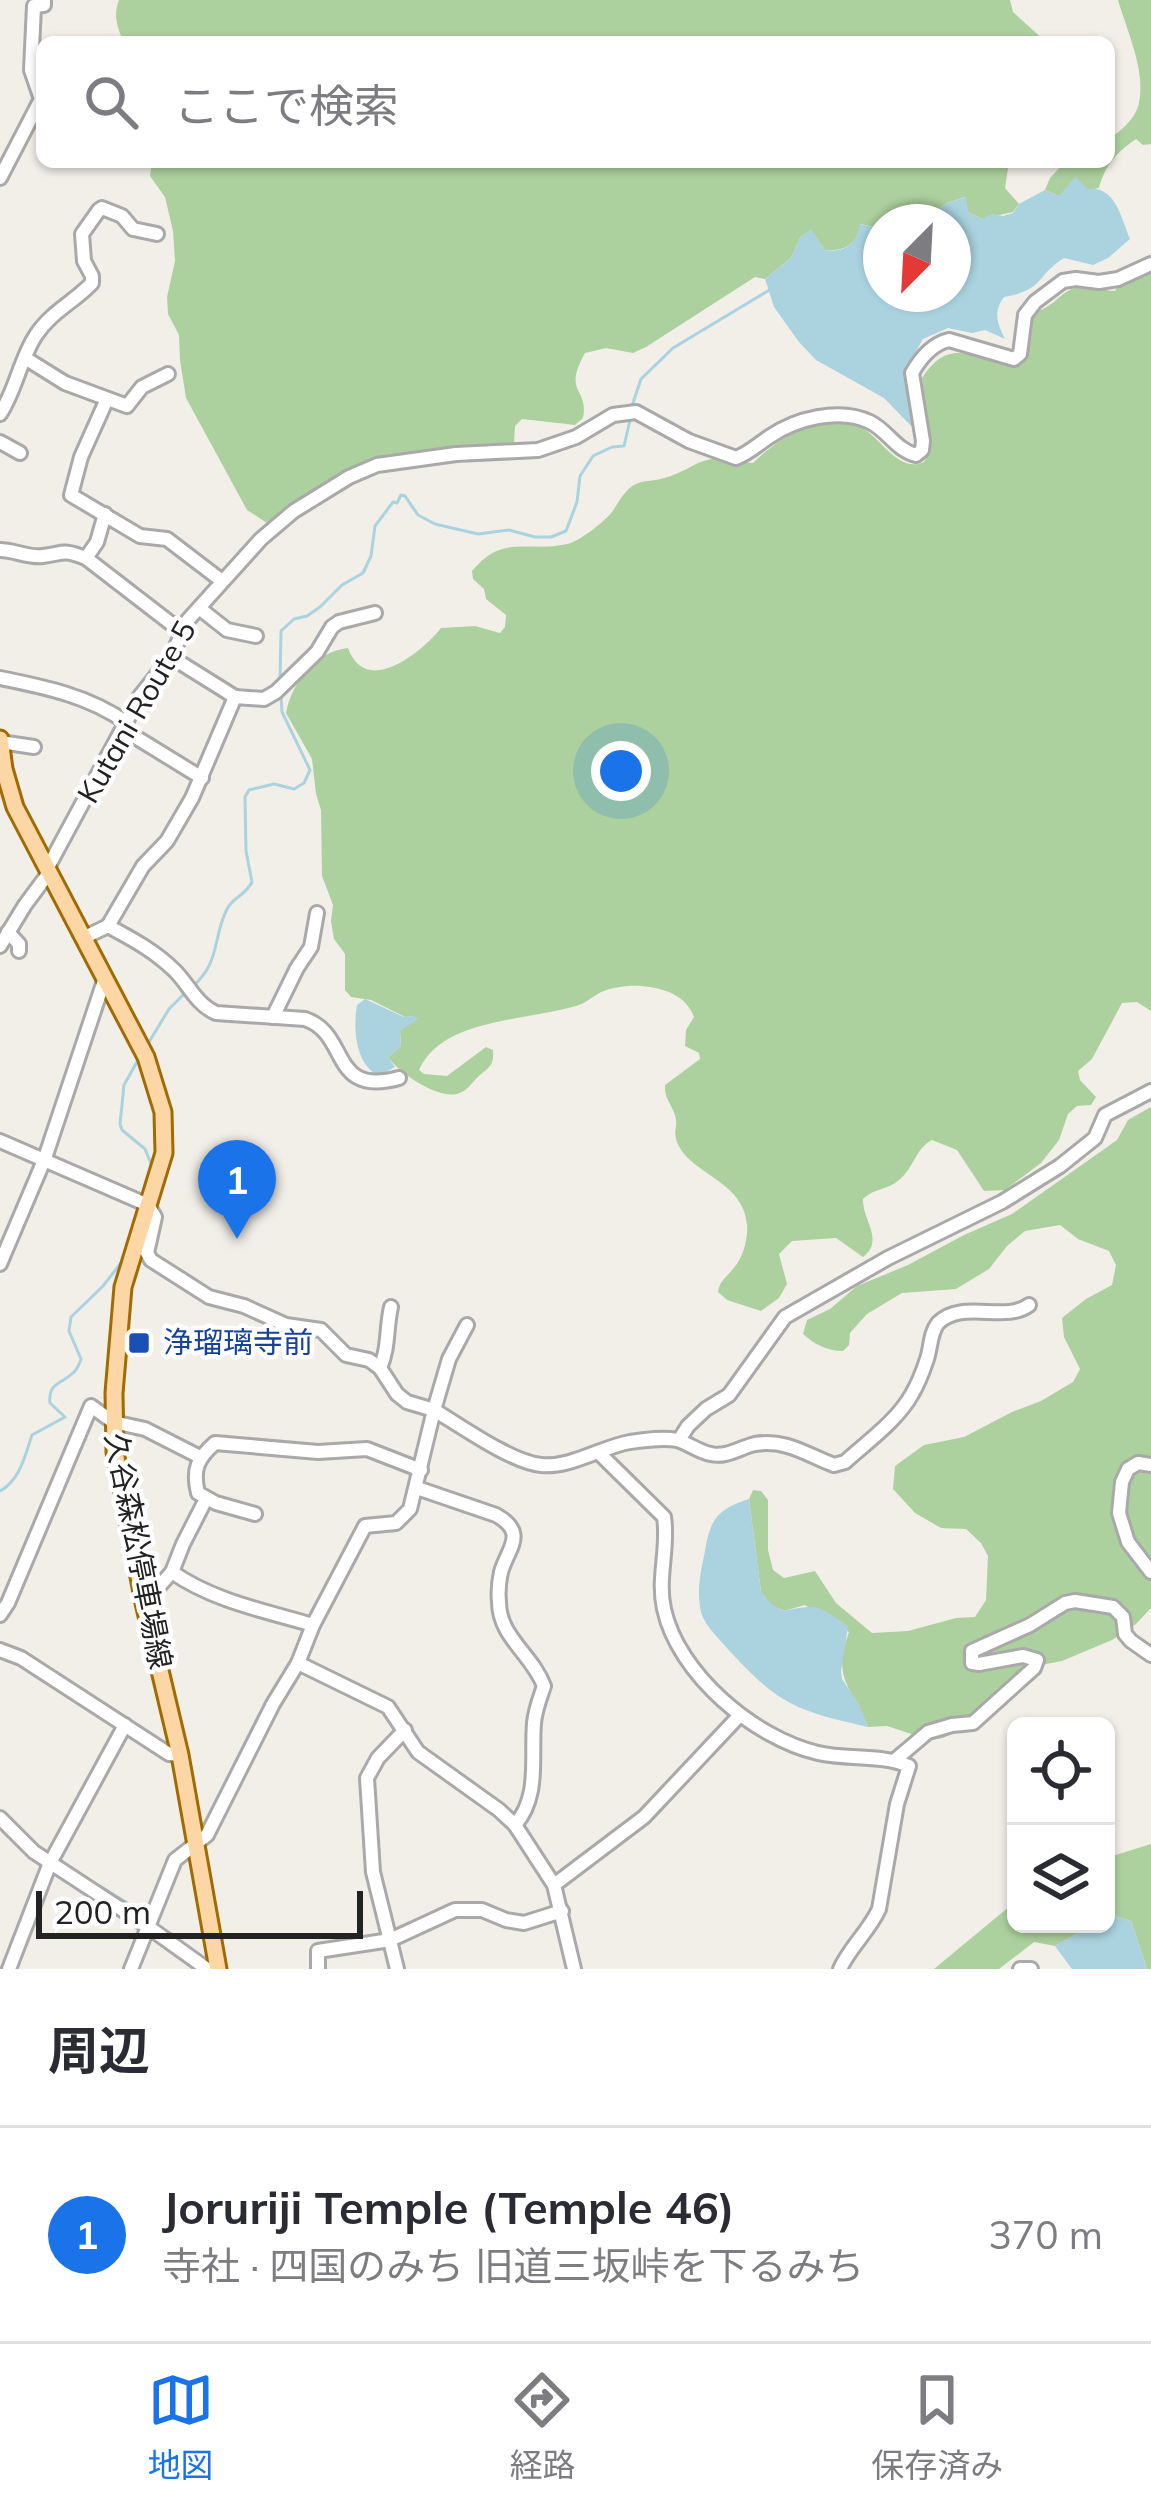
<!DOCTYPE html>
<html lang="ja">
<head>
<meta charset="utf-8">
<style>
	:root { --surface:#fff; --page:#f7f7f7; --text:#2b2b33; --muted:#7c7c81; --line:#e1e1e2; --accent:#1a73e8 }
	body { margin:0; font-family:Mulish,"Noto Sans JP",sans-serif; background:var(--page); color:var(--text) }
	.controls { position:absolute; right:36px; bottom:36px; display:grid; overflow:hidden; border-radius:18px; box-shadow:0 3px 9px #0004 }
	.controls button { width:108px; height:108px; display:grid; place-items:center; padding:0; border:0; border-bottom:3px solid var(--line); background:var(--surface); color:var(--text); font:60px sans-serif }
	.compass { position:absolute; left:863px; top:204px; width:108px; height:108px; border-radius:50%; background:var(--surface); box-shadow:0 3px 9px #0004; rotate:204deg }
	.scale { position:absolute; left:36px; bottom:30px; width:327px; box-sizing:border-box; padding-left:12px; border:6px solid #222; border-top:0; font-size:33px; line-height:42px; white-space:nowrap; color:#222; -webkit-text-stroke:9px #fff; paint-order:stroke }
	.you { position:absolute; left:621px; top:771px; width:42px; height:42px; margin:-30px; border:9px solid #fff; border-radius:50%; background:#1a73e8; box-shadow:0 0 0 18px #1a73e833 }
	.badge { display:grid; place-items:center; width:78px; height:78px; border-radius:50%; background:var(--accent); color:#fff; font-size:39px; font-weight:700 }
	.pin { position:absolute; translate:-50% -99px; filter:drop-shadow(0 3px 6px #0008) }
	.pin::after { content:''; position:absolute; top:63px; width:42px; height:36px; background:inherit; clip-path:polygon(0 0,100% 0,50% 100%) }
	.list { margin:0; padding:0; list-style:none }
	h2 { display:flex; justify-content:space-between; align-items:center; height:156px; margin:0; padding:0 48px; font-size:51px }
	h2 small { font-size:39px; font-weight:400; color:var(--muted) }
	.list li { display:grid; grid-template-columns:78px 1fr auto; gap:36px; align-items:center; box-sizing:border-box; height:216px; padding:0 48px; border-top:3px solid var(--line) }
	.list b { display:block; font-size:45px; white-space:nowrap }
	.list p { margin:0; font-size:39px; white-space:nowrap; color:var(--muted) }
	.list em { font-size:39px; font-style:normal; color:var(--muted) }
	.icon { flex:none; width:66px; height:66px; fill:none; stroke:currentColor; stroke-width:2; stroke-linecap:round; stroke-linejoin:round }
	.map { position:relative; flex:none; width:1151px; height:1969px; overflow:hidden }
	.search { position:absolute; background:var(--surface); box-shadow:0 3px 9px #0004; left:36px; right:36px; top:36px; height:132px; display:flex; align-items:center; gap:30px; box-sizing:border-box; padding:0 42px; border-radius:18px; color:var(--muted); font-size:45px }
	.sheet { height:372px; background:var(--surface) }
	nav { display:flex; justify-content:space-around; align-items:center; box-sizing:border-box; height:168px; border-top:3px solid var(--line); background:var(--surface); font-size:33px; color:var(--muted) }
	nav a { display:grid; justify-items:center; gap:6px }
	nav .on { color:var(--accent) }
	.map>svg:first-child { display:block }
	.forest { fill:#add19e }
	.water { fill:#aad3df }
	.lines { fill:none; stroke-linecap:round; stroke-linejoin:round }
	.stream { stroke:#aad3df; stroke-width:3 }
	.minor-casing { stroke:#a9a9a9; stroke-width:18 }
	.major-casing { stroke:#a06b00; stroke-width:21 }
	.minor { stroke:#fff; stroke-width:12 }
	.major { stroke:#fcd6a4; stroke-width:15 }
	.transit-dot { fill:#1a4fb4; stroke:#fff; stroke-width:4.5 }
	.labels { text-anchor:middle; stroke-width:9; stroke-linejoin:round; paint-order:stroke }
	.street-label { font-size:30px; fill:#222; stroke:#fff }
	.transit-label { font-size:30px; fill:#164399; stroke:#fff; text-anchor:start }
</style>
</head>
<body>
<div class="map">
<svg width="1151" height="1969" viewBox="0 0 1151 1969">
	<rect width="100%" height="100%" fill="#f2efe9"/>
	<!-- forest -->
	<g class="forest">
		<path d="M 119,0 L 1010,0 L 1013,12 L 1046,42 L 124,42 C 117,28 113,15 119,0 Z"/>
		<path d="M 1118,0 L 1151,0 L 1151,144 L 1143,145 L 1136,139 C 1117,152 1105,165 1099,188 L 1059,196 L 1045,190 L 1050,178 L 1065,162 L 1109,162 L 1109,139 C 1121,131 1136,118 1139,103 C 1146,71 1127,31 1118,0 Z"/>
		<path d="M 152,162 L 1009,162 L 1005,188 L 1019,204 L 1013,212 L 982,219 L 968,212 L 965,197 L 947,203 L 920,222 L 881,222 L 881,229 L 861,224 C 857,243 846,252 825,250 L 811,230 L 801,236 L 791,258 L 765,279 L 755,277 L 646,347 L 633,353 L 606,348 L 585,353 C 562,394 589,387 583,418 L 575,425 L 522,419 L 515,426 L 514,443 L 507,450 L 372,459 L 317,488 L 267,523 L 247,510 L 186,398 L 180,360 L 179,335 L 168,314 L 167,297 L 175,261 L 173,231 L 165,197 L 150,176 Z"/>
		<path d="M 1151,259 L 1151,1011 L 1137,1002 L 1122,1003 L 1092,1059 L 1078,1071 L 1080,1080 L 1096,1097 L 1091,1105 L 1077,1106 L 1068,1114 L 1059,1140 L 1041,1163 L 1005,1190 L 984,1191 L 957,1150 L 932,1140 C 915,1149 914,1168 899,1180 C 888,1190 874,1188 863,1199 C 862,1220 885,1240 863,1257 L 836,1238 L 792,1241 L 779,1254 L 787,1284 L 779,1298 L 761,1311 L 727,1300 L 718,1292 C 720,1280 726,1278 733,1269 C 743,1258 748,1240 747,1225 C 744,1179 686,1174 676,1139 C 674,1131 677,1128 676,1120 C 674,1105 664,1101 665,1085 L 700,1059 L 699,1053 L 685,1046 L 686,1030 L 694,1017 C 686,995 664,988 641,986 C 631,985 613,987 604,991 C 595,994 588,1002 579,1005 C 531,1021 442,1017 419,1070 L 424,1074 L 447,1076 L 486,1047 L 493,1050 C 494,1064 491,1066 480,1075 C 472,1082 468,1091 457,1094 C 437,1099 398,1072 388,1057 L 401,1046 L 400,1031 L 415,1016 L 405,1017 L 371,1000 L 351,997 L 345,990 L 345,954 L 334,939 L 331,921 L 333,905 L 322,876 L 321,810 L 316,794 L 312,759 L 286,713 C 292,682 316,651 348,648 C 366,698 422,652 441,628 L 475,626 L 500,633 L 505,627 L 506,615 L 486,599 L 484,589 L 473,579 L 472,571 C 503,533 528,553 567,544 C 579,542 605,521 612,512 C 619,502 624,490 636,484 C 644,480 655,481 664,478 C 679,475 692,464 707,460 C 722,456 738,463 753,463 C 779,438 826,405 863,428 C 883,441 899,473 924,462 L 931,448 L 922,378 C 953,330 979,366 1021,365 C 1031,349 1032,336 1031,318 L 1036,311 C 1052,308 1058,295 1072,289 C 1084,285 1102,290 1115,291 L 1129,268 Z"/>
		<path d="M 1151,1107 L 1151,1608 L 1136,1624 L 1112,1640 L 1062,1661 L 1020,1669 L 961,1729 L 943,1738 L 930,1740 L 887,1726 L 868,1727 C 852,1686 831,1679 849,1632 L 805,1605 L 784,1611 L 771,1605 L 761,1592 L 749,1499 L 753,1490 L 761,1491 L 768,1500 L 768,1550 L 773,1570 L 784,1578 L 815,1571 L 836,1603 L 872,1633 L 908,1631 L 956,1618 L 975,1617 L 986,1600 L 988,1556 L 981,1543 L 966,1529 L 941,1528 L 915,1513 L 893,1489 L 895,1466 L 924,1445 L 964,1437 L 1012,1412 L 1041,1401 L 1073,1382 L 1080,1369 L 1064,1337 L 1062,1318 L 1086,1299 L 1112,1285 L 1116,1265 L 1109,1251 L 1078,1239 L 1060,1225 L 1025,1231 L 1007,1246 L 989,1269 L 956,1289 L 902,1293 L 867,1314 L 850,1333 L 849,1345 L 843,1351 C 827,1351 814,1344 803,1334 L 807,1320 L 830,1309 L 857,1286 L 908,1265 L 964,1235 L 1012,1214 L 1117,1140 L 1128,1120 Z"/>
		<polygon points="1151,1844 1151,1969 1147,1969 1131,1921 1111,1915 1106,1918 1106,1858"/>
		<polygon points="1016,1901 1016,1924 1095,1924 1055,1946 1034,1942 999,1969 934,1969"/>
	</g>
	<!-- water -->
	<g class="water">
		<path d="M 1075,177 L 1088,189 C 1116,186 1121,218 1130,239 L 1108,258 L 1093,265 L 1064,258 C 1034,277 1046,289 1004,297 C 993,312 997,323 1005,339 L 985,330 L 972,333 L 948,328 L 923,339 L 904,372 L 914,429 L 884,398 L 816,360 L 799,342 L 774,307 L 765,279 L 791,258 L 801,236 L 811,229 L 825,250 C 846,253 857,243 860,224 L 881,229 L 881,294 L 953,294 L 953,222 L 920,222 L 947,203 L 966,197 L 968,212 L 982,219 L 992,214 L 1003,216 L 1013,213 L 1019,204 L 1045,190 L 1059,196 Z"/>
		<path d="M 365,999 L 404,1017 L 415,1016 L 418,1019 L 400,1031 L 401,1046 L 388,1057 L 395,1067 L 379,1076 C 355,1064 353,1029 357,1005 Z"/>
		<path d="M 749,1499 L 761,1592 L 771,1604 L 783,1611 C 821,1604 815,1605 848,1626 L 841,1671 L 842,1679 L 859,1704 L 868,1727 C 793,1710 778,1704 725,1646 C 715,1634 702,1623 700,1607 C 697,1589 701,1569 705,1551 C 710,1519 718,1509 749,1499 Z"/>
		<polygon points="1111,1915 1131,1921 1147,1969 1072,1969 1055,1946 1095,1924 1106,1924 1106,1918"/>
	</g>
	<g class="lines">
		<!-- stream -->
		<g class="stream">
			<polyline points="632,406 641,379 673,348 771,289"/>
			<polyline points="280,681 281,631 294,619 307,616 320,607 342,585 363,573 371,556 375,526 393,502 397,503 401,495 405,496 418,515 435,524 478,534 509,530 535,537 551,537 566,531 577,502 580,476 593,456 612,447 624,446 631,416"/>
			<path d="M 192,987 C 221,962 212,939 227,909 C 233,897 246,895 252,882 L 246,851 L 245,797 L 249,790 L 274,784 L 294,789 L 304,783 L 310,770 L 282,712 L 281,697"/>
			<polyline points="146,1047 169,1009 186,992"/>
			<polyline points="138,1060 124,1085 120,1124 122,1130 145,1149 152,1166"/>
			<path d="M 0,1491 C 20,1480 25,1456 32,1435 L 65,1417 L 50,1403 C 48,1383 60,1385 73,1373 C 76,1371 80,1363 81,1359 L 69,1331 L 71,1317 L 103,1286 L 124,1259"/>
			<polyline points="58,1861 139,1910"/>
		</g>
		<defs>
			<g id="minor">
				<polyline points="0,178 41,99 31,70 34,6 44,5 44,0"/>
				<polyline points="25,358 65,383 127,406 142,387 168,374"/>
				<polyline points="107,399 81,457 71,495 140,536 167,539 222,581"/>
				<path d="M 0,414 C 16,390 20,359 36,335 C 51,312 74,302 92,283 L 92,276 L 84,261 L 82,234 L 99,210 L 102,208 L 122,216 L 133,229 L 157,234"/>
				<polyline points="0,442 20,453"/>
				<path d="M 0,550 C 14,550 29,558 43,556 C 65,553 62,549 86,558 L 182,632"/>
				<polyline points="86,558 97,542 105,514"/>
				<polyline points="199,608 227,630 256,636"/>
				<path d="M 0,678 C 45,687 89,696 127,723"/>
				<polyline points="235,697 264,699 276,692 317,652 332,627 339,622 375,613"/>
				<polyline points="124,730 202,778"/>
				<polyline points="0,742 34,747"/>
				<polyline points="108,926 143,866 167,841 192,798 235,697 171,657"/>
				<polyline points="8,932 19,944 19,951"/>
				<path d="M 85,937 L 108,926 C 132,939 155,951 175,971 C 189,985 196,1004 216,1013 L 305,1019 C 350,1034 329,1097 399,1078"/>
				<path d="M 0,946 L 25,905 L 48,874 L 47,869 L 140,696 L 171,657 L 188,620 L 261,539 L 294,511 L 349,477 L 377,465 L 456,454 L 538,450 L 576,437 L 613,415 L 636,412 L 689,441 L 736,458 C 749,453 757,445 769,437 C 795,419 839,407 870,422 C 888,431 896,450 916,455 L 922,450 L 923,441 L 912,373 C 921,357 932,344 949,340 L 1014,359 L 1020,354 L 1025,315 L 1035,302 L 1063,281 L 1076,279 L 1099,282 L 1118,279 L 1151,264"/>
				<polyline points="273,1017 297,968 311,947 317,913"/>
				<polyline points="0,1141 148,1205 155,1217 147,1253 151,1260 209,1297 244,1306 286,1325 321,1330 346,1355 369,1360 380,1368 397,1394 407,1402 434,1410 410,1509 396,1523 365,1526 313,1625 298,1663 388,1707 418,1752 499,1810 515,1825 554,1885 574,1969"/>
				<polyline points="0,1264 45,1158 105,978"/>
				<path d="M 467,1325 L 449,1359 L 434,1410 C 461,1426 511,1462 541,1465 C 571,1468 601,1447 630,1442 C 644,1440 663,1437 677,1440 C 688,1443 699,1452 711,1454 C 726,1458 741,1447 755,1444 C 787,1439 807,1455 834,1465 L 845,1462 C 867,1442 897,1421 912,1394 C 918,1384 923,1371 927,1359 C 931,1347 930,1333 938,1323 C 962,1299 1005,1323 1029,1305"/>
				<path d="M 380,1368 C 389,1348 386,1329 391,1307"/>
				<polyline points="679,1440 688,1426 706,1409 729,1395 785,1317 888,1258 1002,1202 1060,1166 1095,1138 1105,1115 1151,1091"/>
				<path d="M 598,1452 L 664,1517 C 669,1547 657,1578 664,1609 C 678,1674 754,1738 818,1753 C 848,1760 881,1754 909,1766 L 897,1804 L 879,1909 C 869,1931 850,1947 840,1969"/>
				<polyline points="1151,1465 1138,1463 1128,1469 1122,1482 1119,1513 1128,1542 1151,1572"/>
				<path d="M 417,1488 L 496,1515 C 528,1533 508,1548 501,1572 C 499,1581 498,1592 499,1602 C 499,1637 532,1654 544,1686 C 540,1698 535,1710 534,1723 C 531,1759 540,1796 515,1825"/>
				<path d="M 255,1514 L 216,1503 L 198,1493 C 192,1469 198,1458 215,1443 L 318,1452 L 367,1449 L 421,1470"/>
				<polyline points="172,1572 183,1544 206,1499"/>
				<path d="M 144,1603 L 172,1572 C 213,1601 266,1611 313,1625"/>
				<polyline points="0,1615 8,1603 91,1406 113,1422 145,1429 200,1457"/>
				<polyline points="0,1650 21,1658 169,1754 180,1755"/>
				<polyline points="895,1760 928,1732 952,1725 973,1723 1034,1668 1037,1660 1023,1656 979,1664 972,1663 972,1651 1030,1625 1065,1603 1075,1601 1113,1607 1123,1617 1125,1634 1131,1641 1151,1655"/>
				<polyline points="0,1818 34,1852 147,1926 207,1969"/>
				<polyline points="554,1885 644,1817 740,1715"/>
				<polyline points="9,1969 50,1863 125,1725"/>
				<polyline points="131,1969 175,1860 207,1835 273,1704 298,1663"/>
				<polyline points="318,1969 318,1951 390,1940 455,1910 482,1910 506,1920 524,1923 562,1911"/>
				<polyline points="397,1969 373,1872 367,1778 378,1758 405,1730"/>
				<polyline points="1020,1969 1031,1969"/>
			</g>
			<polyline id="major" points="0,739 4,769 15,807 146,1057 163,1112 164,1153 123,1287 114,1393 115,1452 144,1603 180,1755 218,1969"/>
		</defs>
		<!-- minor casing -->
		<use href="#minor" class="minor-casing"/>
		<!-- major casing -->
		<use href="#major" class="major-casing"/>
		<!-- minor -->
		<use href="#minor" class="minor"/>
		<!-- major -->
		<use href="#major" class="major"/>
	</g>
	<!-- markers -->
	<rect class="transit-dot" x="127" y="1331" width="24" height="24" rx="6"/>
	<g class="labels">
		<!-- street labels -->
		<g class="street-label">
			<text transform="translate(137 712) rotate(-60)" y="10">Kutani Route 5</text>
			<text transform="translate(138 1551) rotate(79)" y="10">久谷森松停車場線</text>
		</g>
		<!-- transit labels -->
		<g class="transit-label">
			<text x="163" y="1353">浄瑠璃寺前</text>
		</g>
	</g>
</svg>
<div class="controls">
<button><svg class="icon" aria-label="locate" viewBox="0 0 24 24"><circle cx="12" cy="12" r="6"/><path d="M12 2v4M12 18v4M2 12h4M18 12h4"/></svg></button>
<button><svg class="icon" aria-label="layers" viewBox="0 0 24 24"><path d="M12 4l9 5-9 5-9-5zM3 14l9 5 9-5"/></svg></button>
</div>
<svg class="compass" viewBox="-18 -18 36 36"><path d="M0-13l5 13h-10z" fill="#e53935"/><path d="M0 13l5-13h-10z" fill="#7c7c81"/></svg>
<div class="scale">200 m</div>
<div class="you"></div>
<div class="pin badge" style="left:237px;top:1239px">1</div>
<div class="search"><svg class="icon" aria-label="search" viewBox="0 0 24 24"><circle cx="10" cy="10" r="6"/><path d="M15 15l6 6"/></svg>ここで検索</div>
</div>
<section class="sheet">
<h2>周辺<small></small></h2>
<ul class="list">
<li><span class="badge">1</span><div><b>Joruriji Temple (Temple 46)</b><p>寺社 · 四国のみち 旧道三坂峠を下るみち</p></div><em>370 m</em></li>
</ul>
</section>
<nav>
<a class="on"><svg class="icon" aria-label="map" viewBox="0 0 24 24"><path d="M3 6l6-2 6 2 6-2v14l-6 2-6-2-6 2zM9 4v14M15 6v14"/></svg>地図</a>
<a><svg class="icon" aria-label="directions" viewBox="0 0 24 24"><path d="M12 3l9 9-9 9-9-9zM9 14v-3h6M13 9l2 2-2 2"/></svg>経路</a>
<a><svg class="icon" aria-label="saved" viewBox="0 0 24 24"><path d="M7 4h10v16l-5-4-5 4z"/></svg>保存済み</a>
</nav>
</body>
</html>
